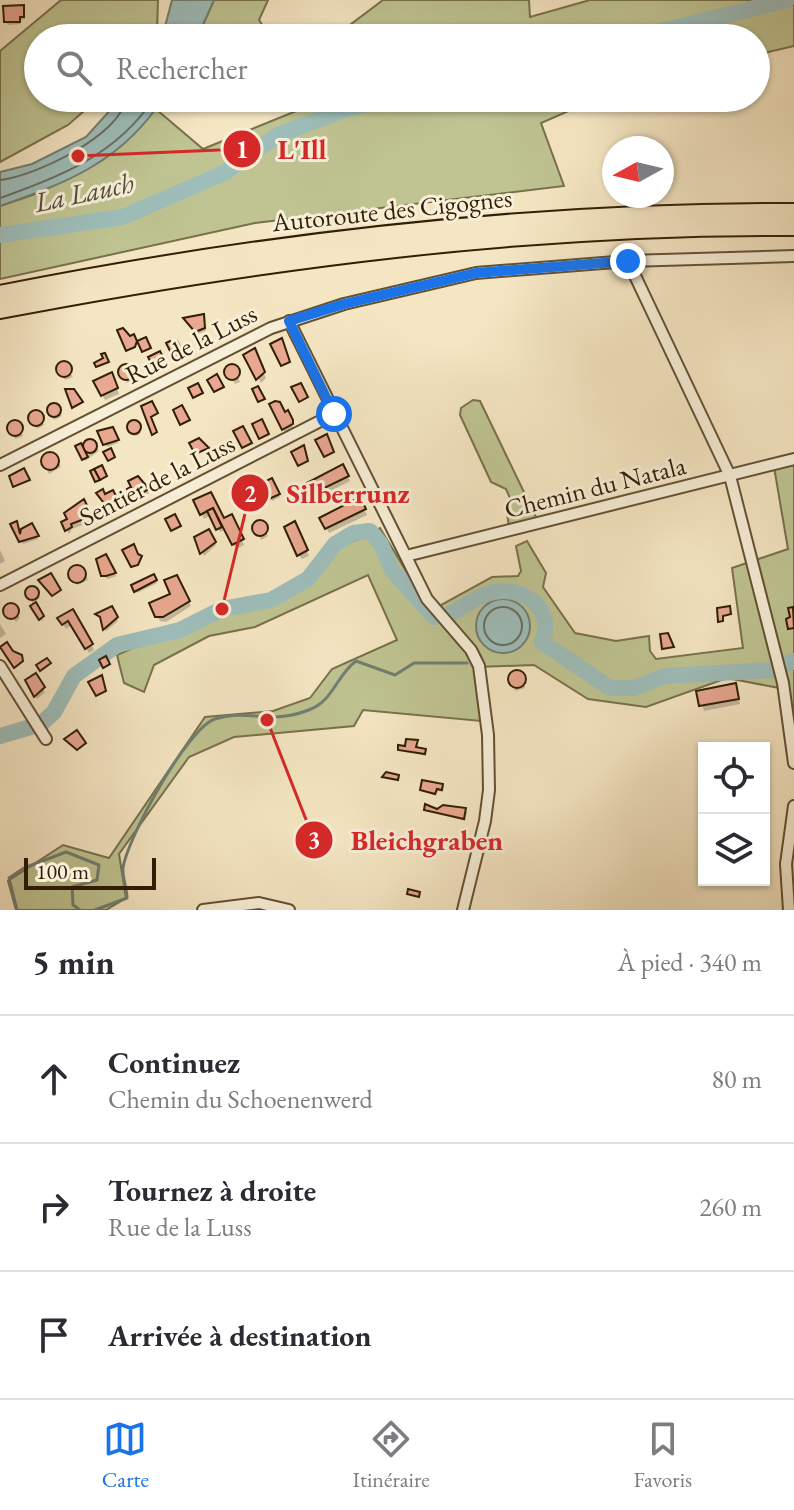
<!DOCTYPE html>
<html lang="fr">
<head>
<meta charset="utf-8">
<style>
	:root { --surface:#fff; --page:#f7f7f7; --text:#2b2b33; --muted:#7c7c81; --line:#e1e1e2; --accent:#1a73e8 }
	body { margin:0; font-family:"EB Garamond",serif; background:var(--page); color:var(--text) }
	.controls { position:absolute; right:24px; bottom:24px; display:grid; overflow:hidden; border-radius:0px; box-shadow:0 2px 6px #0004 }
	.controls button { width:72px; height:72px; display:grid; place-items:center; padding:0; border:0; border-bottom:2px solid var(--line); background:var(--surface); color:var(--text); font:40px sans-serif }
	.compass { position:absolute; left:602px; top:136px; width:72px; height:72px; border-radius:50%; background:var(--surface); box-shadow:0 2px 6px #0004; rotate:262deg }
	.scale { position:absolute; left:24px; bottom:20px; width:132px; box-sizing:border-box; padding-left:8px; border:4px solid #311e05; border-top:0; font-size:22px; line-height:28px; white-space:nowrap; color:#311e05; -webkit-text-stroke:6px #f8efd8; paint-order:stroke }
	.stop { position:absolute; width:24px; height:24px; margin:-18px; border:6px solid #1a73e8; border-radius:50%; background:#fff }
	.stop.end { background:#1a73e8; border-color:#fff; box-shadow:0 2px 8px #0008 }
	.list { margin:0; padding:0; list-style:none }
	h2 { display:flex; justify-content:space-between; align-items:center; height:104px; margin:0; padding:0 32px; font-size:34px }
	h2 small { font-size:26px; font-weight:400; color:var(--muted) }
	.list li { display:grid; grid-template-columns:52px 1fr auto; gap:24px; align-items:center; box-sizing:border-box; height:128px; padding:0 32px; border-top:2px solid var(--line) }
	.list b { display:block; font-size:30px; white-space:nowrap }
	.list p { margin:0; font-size:26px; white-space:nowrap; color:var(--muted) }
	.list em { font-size:26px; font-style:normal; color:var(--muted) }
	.icon { flex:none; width:44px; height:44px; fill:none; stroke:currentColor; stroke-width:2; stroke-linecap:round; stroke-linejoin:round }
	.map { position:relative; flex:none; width:794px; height:910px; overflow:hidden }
	.search { position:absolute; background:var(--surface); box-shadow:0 2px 6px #0004; left:24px; right:24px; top:24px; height:88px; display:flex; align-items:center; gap:20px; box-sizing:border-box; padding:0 28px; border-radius:44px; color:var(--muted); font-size:30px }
	.sheet { height:488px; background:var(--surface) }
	nav { display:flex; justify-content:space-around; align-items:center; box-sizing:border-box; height:112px; border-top:2px solid var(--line); background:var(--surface); font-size:22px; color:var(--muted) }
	nav a { display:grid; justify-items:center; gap:4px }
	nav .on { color:var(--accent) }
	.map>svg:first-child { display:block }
	.green { fill:#bfc492; stroke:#78714c; stroke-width:2 }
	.water { fill:#9ebebb; stroke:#727e72; stroke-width:2 }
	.shadow { fill:#0003 }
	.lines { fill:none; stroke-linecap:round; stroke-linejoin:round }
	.shore { stroke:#686e60; stroke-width:2 }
	.stream { stroke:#727e72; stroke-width:3 }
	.river { stroke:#9ebebb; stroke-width:16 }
	.building { fill:#e9a890; stroke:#311e05; stroke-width:2 }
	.street-casing { stroke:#625034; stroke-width:14 }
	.highway-casing { stroke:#311e05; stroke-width:22 }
	.street { stroke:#f8efd8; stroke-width:10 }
	.highway { stroke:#f5e6c3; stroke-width:18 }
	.route { stroke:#1a73e8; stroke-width:10 }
	.labels { text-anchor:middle; stroke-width:6; stroke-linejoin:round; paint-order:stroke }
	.street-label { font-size:26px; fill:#311e05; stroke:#f8efd8 }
	.water-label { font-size:28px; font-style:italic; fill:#524e3c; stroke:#f8efd8 }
	.leader { fill:none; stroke:#d62828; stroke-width:3 }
	.callout-dot { fill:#d62828; stroke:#f8efd8; stroke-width:3 }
	.mark-label { font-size:24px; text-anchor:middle; font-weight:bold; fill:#fff }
	.callout-label { font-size:28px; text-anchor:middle; font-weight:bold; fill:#d62828; stroke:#f8efd8; stroke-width:6; stroke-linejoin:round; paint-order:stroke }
</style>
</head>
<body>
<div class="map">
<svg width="794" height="910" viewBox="0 0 794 910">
	<rect width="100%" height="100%" fill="#f5e6c3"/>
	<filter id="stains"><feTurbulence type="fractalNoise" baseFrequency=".0025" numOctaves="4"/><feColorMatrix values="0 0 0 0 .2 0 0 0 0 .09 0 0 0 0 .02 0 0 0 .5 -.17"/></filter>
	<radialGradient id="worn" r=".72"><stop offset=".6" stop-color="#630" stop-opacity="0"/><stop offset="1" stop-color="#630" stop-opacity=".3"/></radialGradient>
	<!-- green -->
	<g class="green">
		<polygon points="61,0 158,0 157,31 153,38 38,38 38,98 99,98 68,125 0,162 0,51"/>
		<polygon points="214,0 268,0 259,20 271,38 197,38"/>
		<polygon points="383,0 529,0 530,17 590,0 794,0 794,46 756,55 756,38 344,38 342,31"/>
		<polygon points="163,98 210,98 187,109 157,110 203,149 328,98 598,98 541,123 564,186 255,223 0,279 0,206 38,193 156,109"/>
		<polygon points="473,400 480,401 537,519 509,527 506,506 510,498 506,489 491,482 460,415 461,408"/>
		<polygon points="794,463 794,716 790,716 779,688 727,678 646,707 588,699 534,665 477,667 481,721 363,710 354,726 234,737 189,757 119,854 126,898 106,910 16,910 8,881 63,845 109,858 205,717 273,711 310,698 332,669 397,640 368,575 255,627 209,636 154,665 144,692 124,683 117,655 223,608 297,592 326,554 380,528 412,581 434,609 492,577 518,576 521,571 516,546 527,541 546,573 543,587 575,633 616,641 649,636 650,651 656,659 743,648 732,568 788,549 774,467"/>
	</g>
	<!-- water -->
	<g class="water">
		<polygon points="172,0 214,0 197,38 162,38"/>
		<path d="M 121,98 L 163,98 C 123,161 67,183 0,206 L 0,172 L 32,164 L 86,137 Z"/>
		<circle cx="503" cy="626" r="27"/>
	</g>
	<!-- shadow -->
	<g class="shadow">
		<polygon points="23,7 25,19 20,20 20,24 8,25 6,22"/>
		<polygon points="203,316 206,331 198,334 186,320"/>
		<polygon points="254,351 264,366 261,368 266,378 261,383 246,355"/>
		<polygon points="62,362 73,377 65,380 57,364"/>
		<polygon points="231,364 240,382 235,384 226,367"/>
		<polygon points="121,366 127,366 134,379 127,383"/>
		<polygon points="114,379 119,394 105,400 96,382"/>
		<polygon points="279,404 294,429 286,434 272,406"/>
		<polygon points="56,406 62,416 54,420 49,410"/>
		<polygon points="37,412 44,425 37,429 31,414"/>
		<polygon points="15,420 23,436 15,439 9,423"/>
		<circle cx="135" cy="430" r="6"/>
		<polygon points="112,429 118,443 107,447 100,434"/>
		<polygon points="91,440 99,451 85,461 78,447"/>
		<polygon points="54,454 61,467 49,474 42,460"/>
		<polygon points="342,466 350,481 313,500 306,486"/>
		<polygon points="138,479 149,493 135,501 129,490"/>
		<polygon points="271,481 280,497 272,501 270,497 265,499 259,487"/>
		<polygon points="210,494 224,521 231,517 244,545 236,549 226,529 220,532 211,515 204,519 196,501"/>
		<polygon points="359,500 367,515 329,533 322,519"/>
		<polygon points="83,502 93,521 72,529 69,534 63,523"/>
		<polygon points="260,521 268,536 261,540 254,525"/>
		<polygon points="13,525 21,539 31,526 38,539 23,544"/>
		<polygon points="297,528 309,556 302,559 299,555"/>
		<polygon points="209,532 216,545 204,556 197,538"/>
		<polygon points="0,550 5,561 0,564"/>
		<polygon points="105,556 116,576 108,579 103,575"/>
		<polygon points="81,567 88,580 77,585 70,571"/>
		<polygon points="153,576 157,583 137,593 134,586"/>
		<polygon points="176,578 191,606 166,622 160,621 157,616 173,595"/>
		<polygon points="32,587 40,598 33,602 43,620 42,621 26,591"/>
		<polygon points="12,604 20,618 16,622 5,607"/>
		<polygon points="111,609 118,621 106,631 98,615"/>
		<polygon points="72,611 94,650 89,653 72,625 66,629 60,619"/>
		<polygon points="0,624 6,634 0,638"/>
		<polygon points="521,673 525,688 515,691 511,675"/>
		<polygon points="35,676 45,692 37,699 27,680"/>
		<polygon points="735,686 740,704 704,711 699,692"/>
		<polygon points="416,742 417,749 425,751 426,756 400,749"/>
		<polygon points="442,786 443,792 438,791 436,796 422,790"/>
		<polygon points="426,810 465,810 467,813 465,821"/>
	</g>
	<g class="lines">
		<!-- shore -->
		<g class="shore">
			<path d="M 0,180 C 33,177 122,135 126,98"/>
			<path d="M 0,198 C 60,177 118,154 154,98"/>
			<circle cx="503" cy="626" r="19"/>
		</g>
		<!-- stream -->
		<g class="stream">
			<polyline points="17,910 9,878 24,868 66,852 99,865 97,880 72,887 73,905 80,910"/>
			<path d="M 95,910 L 127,898 C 127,888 122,877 123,868 C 127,839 187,728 215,719 C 247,708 272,726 311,709 C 333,700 337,675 356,661 L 395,675 L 414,663 L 467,663"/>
		</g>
		<!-- river -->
		<g class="river">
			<polyline points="633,38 787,0"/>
			<polyline points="0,235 123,217 224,173 278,135 349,108 395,98"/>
			<path d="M 450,614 C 462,608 477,596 490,593 C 522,584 556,608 542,642 L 610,688 L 634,688 L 665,676 L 773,670 L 794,661"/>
			<polyline points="0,736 41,724 54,712 74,676 117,645 180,630 222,609 271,600 308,579 335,544 353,533 370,531 381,544 392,570 434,617"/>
		</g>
	</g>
	<!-- building -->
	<g class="building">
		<polygon points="24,5 24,17 20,17 20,22 4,22 3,6"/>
		<polygon points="204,314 205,328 195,332 183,318"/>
		<polygon points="123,328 130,336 134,334 137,341 135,347 126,351 117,330"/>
		<polygon points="146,337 151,348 142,352 137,341"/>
		<polygon points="282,338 290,362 281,366 270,344"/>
		<polygon points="170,341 172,344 177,341 183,352 173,357 166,343"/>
		<polygon points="255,348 265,372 256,380 243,355"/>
		<polygon points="160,351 165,361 153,367 148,357"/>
		<polygon points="105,353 109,362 96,367 94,363 103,358 101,354"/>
		<circle cx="64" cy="369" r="8"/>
		<circle cx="126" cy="372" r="8"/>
		<circle cx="232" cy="372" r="8"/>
		<polygon points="112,372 118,388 101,396 93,381"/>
		<polygon points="217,374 224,387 214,392 207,380"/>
		<polygon points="198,383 203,393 193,398 188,388"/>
		<polygon points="301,383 308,397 299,402 291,387"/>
		<polygon points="258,386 265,399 258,402 252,389"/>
		<polygon points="65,389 74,389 83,402 72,408"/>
		<polygon points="152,401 158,413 151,417 157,432 152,435 141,406"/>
		<polygon points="275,401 280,402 285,412 288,410 293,420 293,424 282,430 269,404"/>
		<circle cx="54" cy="410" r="7"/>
		<polygon points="182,405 190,420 180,425 173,410"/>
		<circle cx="36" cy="418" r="8"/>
		<polygon points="262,419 269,434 259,439 252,424"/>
		<circle cx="134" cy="427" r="7"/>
		<circle cx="15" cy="428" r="8"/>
		<polygon points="243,426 252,443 242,448 233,431"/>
		<polygon points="113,427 119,440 103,445 97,431"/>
		<polygon points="327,434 334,452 324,457 315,440"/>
		<polygon points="199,438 209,448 195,454 189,443"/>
		<circle cx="90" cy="446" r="7"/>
		<polygon points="230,442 235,451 224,457 219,447"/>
		<polygon points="81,443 88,457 82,460 75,446"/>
		<polygon points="304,445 308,461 298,466 291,452"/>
		<polygon points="111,448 115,457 108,461 103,452"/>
		<circle cx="50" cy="461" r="9"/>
		<polygon points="343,464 349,476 308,496 303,485"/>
		<polygon points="102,465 107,476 100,480 94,469"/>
		<polygon points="24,468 30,480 13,487 9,476"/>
		<polygon points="94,469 100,480 95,482 90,471"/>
		<polygon points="138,476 149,489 131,499 127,489 131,487 128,481"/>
		<polygon points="272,478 280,494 269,499 266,495 262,497 256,486"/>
		<polygon points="103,489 105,494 113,490 121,506 111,512 96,493"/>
		<polygon points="211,492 224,518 232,514 244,539 232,545 213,508 200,515 193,500"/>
		<polygon points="360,497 366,509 325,529 319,518"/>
		<polygon points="84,499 92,516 71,524 72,527 65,531 61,522 67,519 64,513"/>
		<polygon points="213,508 222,527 216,530 207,511"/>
		<polygon points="175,514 181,526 171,531 165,519"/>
		<circle cx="260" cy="528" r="8"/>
		<polygon points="17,521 20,534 21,529 32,523 39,536 19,542 10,524"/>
		<polygon points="295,521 308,550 297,556 284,527"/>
		<polygon points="209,529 216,542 200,554 194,537"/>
		<polygon points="134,544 138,554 142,556 138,565 131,567 122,550"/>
		<polygon points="106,554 116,573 106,576 101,576 96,559"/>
		<circle cx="77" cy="574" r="9"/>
		<polygon points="51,573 61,590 52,596 38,580"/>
		<polygon points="154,574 157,580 134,592 131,585"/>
		<polygon points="177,575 190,601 163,617 155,617 149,603 170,594 164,580"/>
		<circle cx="32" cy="593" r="7"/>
		<polygon points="36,602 44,616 39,620 30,606"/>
		<circle cx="11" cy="611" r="8"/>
		<polygon points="112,606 118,617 103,630 100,617 95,614"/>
		<polygon points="730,606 731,614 723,616 723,621 718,622 717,608"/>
		<polygon points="793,607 794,628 788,629 786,619 790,617 788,608"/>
		<polygon points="73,609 93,644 85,649 68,621 62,625 57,618"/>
		<polygon points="668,633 674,647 662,649 660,634"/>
		<polygon points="7,642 13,651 22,655 23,661 14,668 0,647"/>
		<polygon points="106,656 110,664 103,668 99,660"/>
		<polygon points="47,658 51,663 40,671 36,665"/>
		<circle cx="517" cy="679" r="9"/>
		<polygon points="36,673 45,687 34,697 25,680"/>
		<polygon points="102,675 106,691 96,696 88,682"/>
		<polygon points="736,683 739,699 699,706 696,691"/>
		<polygon points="77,730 86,743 77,750 64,739"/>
		<polygon points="406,739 418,740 416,747 426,749 425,754 398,750 398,745 405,746"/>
		<polygon points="386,772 399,775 398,780 382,777"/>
		<polygon points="422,780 443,784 442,790 437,789 435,794 420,790"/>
		<polygon points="425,804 437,809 443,805 466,808 464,819 424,810"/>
		<polygon points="408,889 420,892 419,897 407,894"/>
	</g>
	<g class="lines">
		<defs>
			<g id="street">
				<polyline points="628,261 730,476 783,683 794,763"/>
				<polyline points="289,321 427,599 471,650 479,666 488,735 489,790 485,821 463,910"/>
				<polyline points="0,465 271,328 344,304 476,273 628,261 794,256"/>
				<polyline points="406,556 794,459"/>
				<polyline points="0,585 334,414"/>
				<polyline points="0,666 46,739"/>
				<polyline points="203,910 259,903 289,910"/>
				<polyline points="789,910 786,864 794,806"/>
			</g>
			<g id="highway">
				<path d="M 0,295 C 262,243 527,212 794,213"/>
				<path d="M 0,309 C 262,259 527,224 794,226"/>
			</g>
		</defs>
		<!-- street casing -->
		<use href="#street" class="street-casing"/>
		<!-- highway casing -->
		<use href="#highway" class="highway-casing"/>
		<!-- street -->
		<use href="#street" class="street"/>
		<!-- highway -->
		<use href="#highway" class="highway"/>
	</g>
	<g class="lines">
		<!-- route -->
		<polyline class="route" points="334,414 289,321 344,304 476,273 628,261"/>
	</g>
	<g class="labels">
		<!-- street labels -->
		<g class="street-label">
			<text transform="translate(392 210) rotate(-6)" y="9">Autoroute des Cigognes</text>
			<text transform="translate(191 344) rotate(-27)" y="9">Rue de la Luss</text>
			<text transform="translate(157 480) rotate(-27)" y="9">Sentier de la Luss</text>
			<text transform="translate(595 487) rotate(-14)" y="9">Chemin du Natala</text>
		</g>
		<!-- water labels -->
		<g class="water-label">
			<text transform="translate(84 192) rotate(-12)" y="10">La Lauch</text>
		</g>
	</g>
	<!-- callouts -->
	<path class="leader" d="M78 156L242 149M222 609L250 493M267 720L314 840"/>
	<g class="callout-dot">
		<circle cx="78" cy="156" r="8"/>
		<circle cx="222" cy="609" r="8"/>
		<circle cx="267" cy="720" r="8"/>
		<circle cx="242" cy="149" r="20"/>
		<circle cx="250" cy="493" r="20"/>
		<circle cx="314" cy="840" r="20"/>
	</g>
	<g class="mark-label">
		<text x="242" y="158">1</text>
		<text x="250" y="502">2</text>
		<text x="314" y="848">3</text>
	</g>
	<g class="callout-label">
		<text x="302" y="159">L'Ill</text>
		<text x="348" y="503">Silberrunz</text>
		<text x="427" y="850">Bleichgraben</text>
	</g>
	<rect width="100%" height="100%" filter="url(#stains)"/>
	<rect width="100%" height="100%" fill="url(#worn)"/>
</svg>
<div class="controls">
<button><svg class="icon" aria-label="locate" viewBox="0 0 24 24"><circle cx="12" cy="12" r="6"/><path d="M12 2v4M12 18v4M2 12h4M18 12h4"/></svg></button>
<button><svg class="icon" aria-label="layers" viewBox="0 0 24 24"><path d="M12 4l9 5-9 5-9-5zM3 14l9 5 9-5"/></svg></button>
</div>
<svg class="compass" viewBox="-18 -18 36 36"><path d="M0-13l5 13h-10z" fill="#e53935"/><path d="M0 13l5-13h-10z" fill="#7c7c81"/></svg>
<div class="scale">100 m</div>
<div class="stop" style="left:334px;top:414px"></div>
<div class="stop end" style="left:628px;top:261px"></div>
<div class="search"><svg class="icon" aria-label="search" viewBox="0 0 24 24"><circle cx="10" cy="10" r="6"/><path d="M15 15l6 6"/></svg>Rechercher</div>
</div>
<section class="sheet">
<h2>5 min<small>À pied · 340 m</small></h2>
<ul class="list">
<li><svg class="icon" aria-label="ahead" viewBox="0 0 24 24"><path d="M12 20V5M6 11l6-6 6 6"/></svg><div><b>Continuez</b><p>Chemin du Schoenenwerd</p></div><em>80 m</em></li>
<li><svg class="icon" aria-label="right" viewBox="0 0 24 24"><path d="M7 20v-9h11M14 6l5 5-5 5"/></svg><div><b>Tournez à droite</b><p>Rue de la Luss</p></div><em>260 m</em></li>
<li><svg class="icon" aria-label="arrive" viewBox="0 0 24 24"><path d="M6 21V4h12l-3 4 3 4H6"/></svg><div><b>Arrivée à destination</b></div></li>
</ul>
</section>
<nav>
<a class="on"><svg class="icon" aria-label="map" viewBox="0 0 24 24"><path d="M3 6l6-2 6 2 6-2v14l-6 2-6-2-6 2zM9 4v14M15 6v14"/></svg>Carte</a>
<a><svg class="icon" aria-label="directions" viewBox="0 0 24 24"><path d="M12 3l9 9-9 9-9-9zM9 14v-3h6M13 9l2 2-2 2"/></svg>Itinéraire</a>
<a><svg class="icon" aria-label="saved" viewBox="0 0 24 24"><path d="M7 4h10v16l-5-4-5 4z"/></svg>Favoris</a>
</nav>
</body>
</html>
